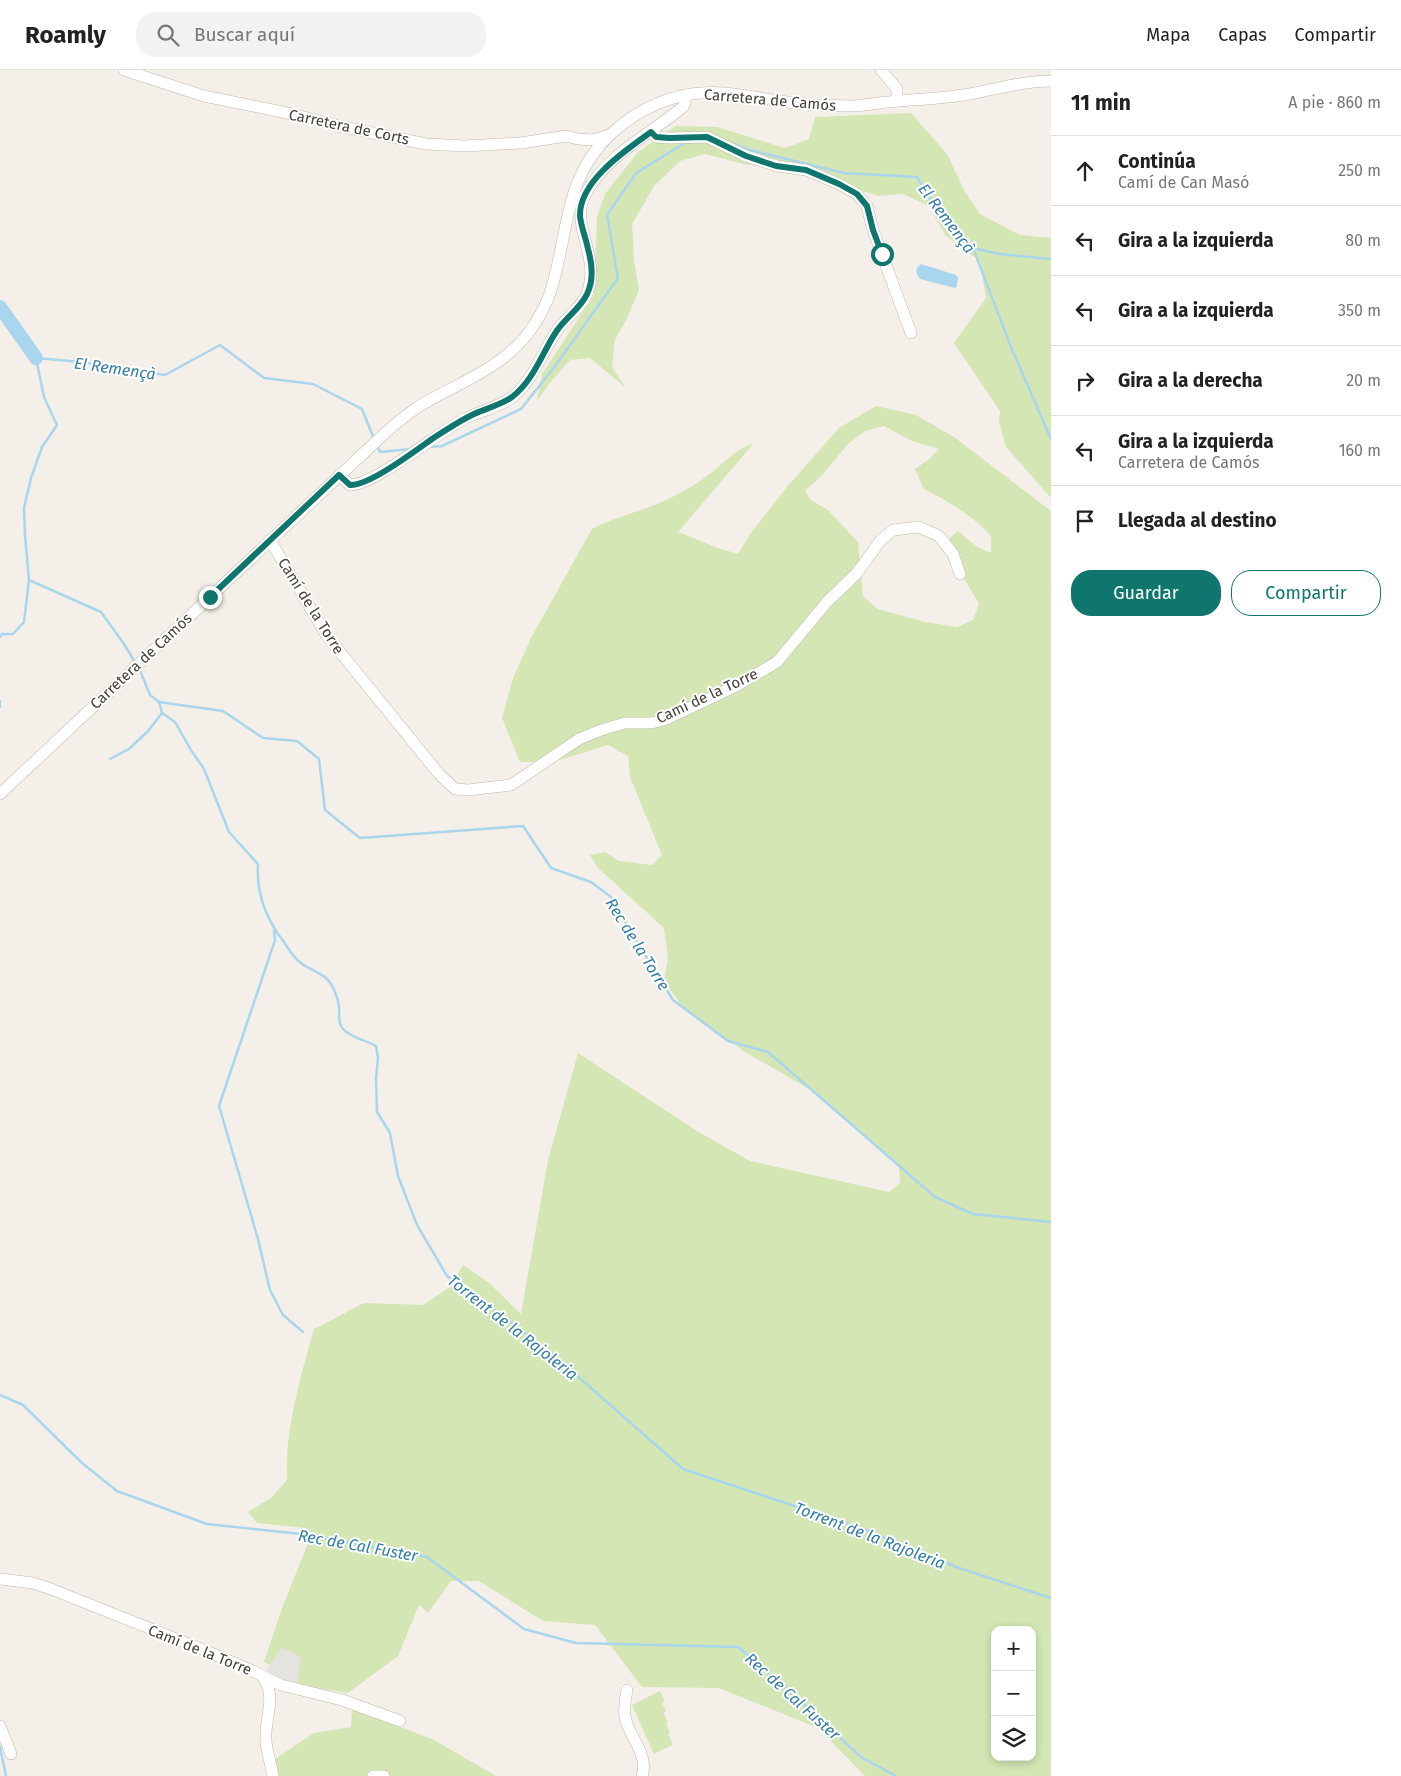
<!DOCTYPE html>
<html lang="es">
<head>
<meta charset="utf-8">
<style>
	:root { --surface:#fff; --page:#f2f2f2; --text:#222; --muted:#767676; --line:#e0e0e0; --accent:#0f766e }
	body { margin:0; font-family:"Fira Sans",sans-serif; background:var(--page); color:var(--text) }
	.controls { position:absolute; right:15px; bottom:15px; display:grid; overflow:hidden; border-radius:10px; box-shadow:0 2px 8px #0003 }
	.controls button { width:45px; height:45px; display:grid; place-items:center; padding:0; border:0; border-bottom:1px solid var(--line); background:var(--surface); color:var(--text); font:25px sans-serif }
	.stop { position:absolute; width:15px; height:15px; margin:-11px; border:4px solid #0f766e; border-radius:50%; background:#fff }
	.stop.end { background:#0f766e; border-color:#fff; box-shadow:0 1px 5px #0008 }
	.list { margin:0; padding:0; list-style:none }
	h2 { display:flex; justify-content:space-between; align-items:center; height:65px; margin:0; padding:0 20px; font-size:21px }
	h2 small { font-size:16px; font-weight:400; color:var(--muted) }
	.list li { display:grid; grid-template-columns:32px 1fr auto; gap:15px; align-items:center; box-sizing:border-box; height:70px; padding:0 20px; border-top:1px solid var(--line) }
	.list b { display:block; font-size:19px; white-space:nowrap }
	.list p { margin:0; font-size:16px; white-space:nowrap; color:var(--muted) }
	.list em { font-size:16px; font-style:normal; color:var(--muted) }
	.actions { display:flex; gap:10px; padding:15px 20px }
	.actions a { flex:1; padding:11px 0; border:1px solid var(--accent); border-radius:20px; text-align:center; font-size:18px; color:var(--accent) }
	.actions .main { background:var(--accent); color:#fff }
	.icon { flex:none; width:28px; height:28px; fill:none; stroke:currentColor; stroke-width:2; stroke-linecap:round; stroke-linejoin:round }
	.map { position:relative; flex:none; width:1051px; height:1706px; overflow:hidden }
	header { display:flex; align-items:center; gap:30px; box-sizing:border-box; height:70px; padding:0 25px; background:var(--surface); border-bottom:1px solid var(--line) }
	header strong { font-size:24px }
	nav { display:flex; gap:28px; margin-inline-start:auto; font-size:18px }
	.search { width:350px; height:45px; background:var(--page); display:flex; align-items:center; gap:12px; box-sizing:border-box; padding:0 18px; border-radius:20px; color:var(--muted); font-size:19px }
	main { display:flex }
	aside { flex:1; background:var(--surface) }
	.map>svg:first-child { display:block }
	.green { fill:#d3e6b4; fill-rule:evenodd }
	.parking { fill:#e5e3e0 }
	.water { fill:#a9d6ed }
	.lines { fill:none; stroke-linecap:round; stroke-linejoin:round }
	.stream { stroke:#a9d6ed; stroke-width:2.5 }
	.river { stroke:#a9d6ed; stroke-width:14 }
	.minor-casing { stroke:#bfb7ac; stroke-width:12 }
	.minor { stroke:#fff; stroke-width:11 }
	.route { stroke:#0f766e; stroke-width:6 }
	.labels { text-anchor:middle; stroke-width:4; stroke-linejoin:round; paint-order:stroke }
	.street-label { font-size:15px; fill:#474038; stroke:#fff }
	.water-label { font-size:16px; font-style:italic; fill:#337da6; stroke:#fff }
</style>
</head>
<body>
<header>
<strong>Roamly</strong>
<div class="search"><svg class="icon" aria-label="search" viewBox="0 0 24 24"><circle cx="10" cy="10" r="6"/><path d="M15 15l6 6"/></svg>Buscar aquí</div>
<nav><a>Mapa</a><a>Capas</a><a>Compartir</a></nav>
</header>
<main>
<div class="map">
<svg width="1051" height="1706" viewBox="0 0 1051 1706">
	<rect width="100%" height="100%" fill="#f4f0e9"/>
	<!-- green -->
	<g class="green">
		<polygon points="911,43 947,84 965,122 980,144 1020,165 1051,168 1051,428 1006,377 999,352 1000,341 954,273 986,228 980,191 946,166 929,136 903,124 879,126 796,101 743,94 705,84 680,91 654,116 632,154 634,190 639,220 626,250 615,270 612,297 626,318 590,288 570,290 549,314 537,331 542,304 594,225 597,147 605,124 638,82 676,56 717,57 785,78 809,69 815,47"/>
		<path d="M 876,336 L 916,345 L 954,367 L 1051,441 L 1051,1706 L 865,1706 L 818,1658 L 719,1618 L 642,1617 L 595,1555 L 543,1551 L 479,1511 L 451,1511 L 428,1543 L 419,1535 L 398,1586 L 348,1623 L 297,1615 L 282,1577 L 270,1595 L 264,1592 L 282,1538 L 309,1471 L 306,1458 L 257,1453 L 248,1442 L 271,1428 L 287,1410 C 285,1358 300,1309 314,1259 L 364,1233 L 423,1235 L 450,1217 L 463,1195 L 488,1212 L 521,1244 L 548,1090 L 578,983 L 697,1061 L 750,1091 L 889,1122 L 900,1113 L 899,1096 L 816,1023 L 745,982 L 682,936 L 664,911 L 668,888 L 664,858 L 598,798 L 590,785 L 605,782 L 619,791 L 652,795 L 662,785 L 630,707 L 628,686 L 608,675 L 553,692 L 520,692 L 502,648 L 513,608 L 532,566 L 592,459 C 620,445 651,439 678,424 C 688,419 698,413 707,406 C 722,395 736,378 754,373 L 678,462 L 718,478 L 738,484 L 751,463 L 786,418 L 839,358 ZM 884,356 L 912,371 L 939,379 L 928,390 L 915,399 L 924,419 C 949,432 972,445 991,466 L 991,483 L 977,477 L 958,461 L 949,469 L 962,505 L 979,534 L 973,550 L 957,557 L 925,552 L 878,539 L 863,526 L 858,472 L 828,440 L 811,430 L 805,421 L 823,404 L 848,374 L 865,361 ZM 995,1560 L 1032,1560 L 1032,1687 L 995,1687 Z"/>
		<polygon points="660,1621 665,1632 662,1633 666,1641 663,1643 668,1652 666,1654 670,1663 668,1664 673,1675 654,1684 632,1635"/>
		<polygon points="352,1638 434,1670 496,1706 278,1706 275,1689 314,1663 351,1657"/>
	</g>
	<!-- parking -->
	<polygon class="parking" points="282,1577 301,1588 297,1615 264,1604"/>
	<!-- water -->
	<polygon class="water" points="921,194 956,205 958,208 957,216 955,218 920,209 916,202 917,198"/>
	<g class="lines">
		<!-- stream -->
		<g class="stream">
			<polyline points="734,74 746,79 844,103 917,107 937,141 973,178 1011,277 1051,369"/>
			<polyline points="973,178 999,184 1051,189"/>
			<polyline points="377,376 380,382 411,379"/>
			<polyline points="428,377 442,376 521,339 555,296 618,208 607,145 636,103 688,71"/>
			<polyline points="29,510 101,542 124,574 136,594"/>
			<polyline points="0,567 2,564 13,564 24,552 29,510 25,465 24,438 31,408 42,377 57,355 44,327 36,288 81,292 165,305 220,275 264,308 313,314 362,339 374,369"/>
			<path d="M 139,598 L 150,625 L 159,632 L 162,643 L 175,652 L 191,680 L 204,699 L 229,762 L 258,794 C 256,824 266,849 284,872 C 289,880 293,887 301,893 C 308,899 320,902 327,909 C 333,915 338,928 339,937 C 340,944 337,952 343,959 C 351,968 366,970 376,976 L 378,988 L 376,1008 L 377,1042 L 390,1063 L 398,1106 L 417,1155 L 447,1206 L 549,1281 L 683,1399 L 858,1457 L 959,1498 L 1051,1528"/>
			<polyline points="0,631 0,637"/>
			<polyline points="159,632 223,641 263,668 297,671 319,689 325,740 360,768 523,756 551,798 591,812 611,827 640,877 673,930 728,971 768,982 935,1127 973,1144 1051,1152"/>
			<polyline points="110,689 129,679 148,661 162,643"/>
			<polyline points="274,861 275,870 219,1036 258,1169 270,1220 283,1245 303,1262"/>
			<polyline points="0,1325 23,1335 82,1393 117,1421 207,1454 301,1464 427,1487 524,1559 576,1573 738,1577 799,1630 861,1687 896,1706"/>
			<polyline points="0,1677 6,1706"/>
		</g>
		<!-- river -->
		<polyline class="river" points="0,237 36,288"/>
		<defs>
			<g id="minor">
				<polyline points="124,0 204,26 292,44 339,56 426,74 465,76 521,73 566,66 578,69 593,70 609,65"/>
				<polyline points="881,0 897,19 897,31"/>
				<polyline points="651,61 656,67 669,68 707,67 746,86 777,96 806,100 839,114 857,124 867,136 873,160 911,263"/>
				<path d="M 339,405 L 350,415 C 373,416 439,362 464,349 C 480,341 501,337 515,325 C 534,307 542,284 556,262 C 565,248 583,237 588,221 C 600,186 570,155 585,125 C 605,86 650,64 683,37 L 685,33 L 685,25"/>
				<polyline points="270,470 327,566 439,704 455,719 468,720 511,715 579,669 601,660 625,653 651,653 664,650 736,616 777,592 827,532 857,503 881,470 893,460 919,457 939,466 953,484 960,504"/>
				<path d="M 0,724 L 384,364 C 395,354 406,345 418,337 C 457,313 505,298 532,258 C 540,246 547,233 551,220 C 569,163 563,107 612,63 C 634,43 660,29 691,24 C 720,19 750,27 780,31 C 804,35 828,36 852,36 C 868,35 883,32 899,31 C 924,29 950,28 975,23 C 1001,18 1024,11 1051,11"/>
				<polyline points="0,1509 33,1513 51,1519 204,1580 253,1601 281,1615 342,1630 400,1651"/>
				<path d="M 262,1606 C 278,1626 264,1648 266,1671 C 267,1683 271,1694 273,1706"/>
				<path d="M 627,1620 C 625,1629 624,1638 625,1647 C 629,1668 649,1683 642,1706"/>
				<polyline points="0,1656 11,1684"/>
				<polyline points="373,1706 384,1706"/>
			</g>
		</defs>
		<!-- minor casing -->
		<use href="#minor" class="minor-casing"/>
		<!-- minor -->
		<use href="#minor" class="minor"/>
	</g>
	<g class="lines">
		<!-- route -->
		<path class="route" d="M 210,527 L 339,405 L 350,415 C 369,416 415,381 432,369 C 446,360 459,351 474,344 C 487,338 501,335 512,327 C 534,310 542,283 556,262 C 565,248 581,238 587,224 C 594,210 592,193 588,179 C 586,168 581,157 580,146 C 579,111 626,80 651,62 L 656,67 L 669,68 L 707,67 L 746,86 L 776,96 L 806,100 L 839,114 L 857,124 L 867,136 L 873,160 L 882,184"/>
	</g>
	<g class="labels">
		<!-- street labels -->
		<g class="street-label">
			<text transform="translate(770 30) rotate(5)" y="5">Carretera de Camós</text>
			<text transform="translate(349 57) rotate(12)" y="5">Carretera de Corts</text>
			<text transform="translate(311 536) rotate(58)" y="5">Camí de la Torre</text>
			<text transform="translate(141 591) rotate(-43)" y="5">Carretera de Camós</text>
			<text transform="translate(707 626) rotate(-25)" y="5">Camí de la Torre</text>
			<text transform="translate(200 1580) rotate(22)" y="5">Camí de la Torre</text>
		</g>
		<!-- water labels -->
		<g class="water-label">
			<text transform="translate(947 148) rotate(53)" y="6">El Remençà</text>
			<text transform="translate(115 298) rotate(8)" y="6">El Remençà</text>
			<text transform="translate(638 874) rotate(58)" y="6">Rec de la Torre</text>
			<text transform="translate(513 1257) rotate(38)" y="6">Torrent de la Rajoleria</text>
			<text transform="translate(870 1465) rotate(21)" y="6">Torrent de la Rajoleria</text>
			<text transform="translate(358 1475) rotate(10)" y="6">Rec de Cal Fuster</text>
			<text transform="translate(793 1626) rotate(42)" y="6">Rec de Cal Fuster</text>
		</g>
	</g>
</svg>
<div class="controls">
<button>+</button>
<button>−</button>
<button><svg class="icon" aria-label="layers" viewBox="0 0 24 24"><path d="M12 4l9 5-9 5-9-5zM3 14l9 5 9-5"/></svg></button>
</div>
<div class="stop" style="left:882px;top:184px"></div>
<div class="stop end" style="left:210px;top:527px"></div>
</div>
<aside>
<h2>11 min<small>A pie · 860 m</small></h2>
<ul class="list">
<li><svg class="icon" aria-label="ahead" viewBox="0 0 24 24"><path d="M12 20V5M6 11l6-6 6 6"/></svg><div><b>Continúa</b><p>Camí de Can Masó</p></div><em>250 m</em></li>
<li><svg class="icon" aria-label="left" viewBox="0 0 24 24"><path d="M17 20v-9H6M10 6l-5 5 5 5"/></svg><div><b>Gira a la izquierda</b></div><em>80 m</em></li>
<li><svg class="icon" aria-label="left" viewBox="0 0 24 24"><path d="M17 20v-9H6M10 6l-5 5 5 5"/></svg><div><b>Gira a la izquierda</b></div><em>350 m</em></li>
<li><svg class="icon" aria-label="right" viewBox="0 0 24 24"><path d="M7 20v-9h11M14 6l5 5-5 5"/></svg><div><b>Gira a la derecha</b></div><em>20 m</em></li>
<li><svg class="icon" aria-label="left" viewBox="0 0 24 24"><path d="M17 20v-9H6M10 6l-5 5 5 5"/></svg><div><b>Gira a la izquierda</b><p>Carretera de Camós</p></div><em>160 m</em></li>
<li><svg class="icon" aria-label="arrive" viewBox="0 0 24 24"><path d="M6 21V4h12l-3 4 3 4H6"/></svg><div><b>Llegada al destino</b></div></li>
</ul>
<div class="actions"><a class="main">Guardar</a><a>Compartir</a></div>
</aside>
</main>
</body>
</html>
